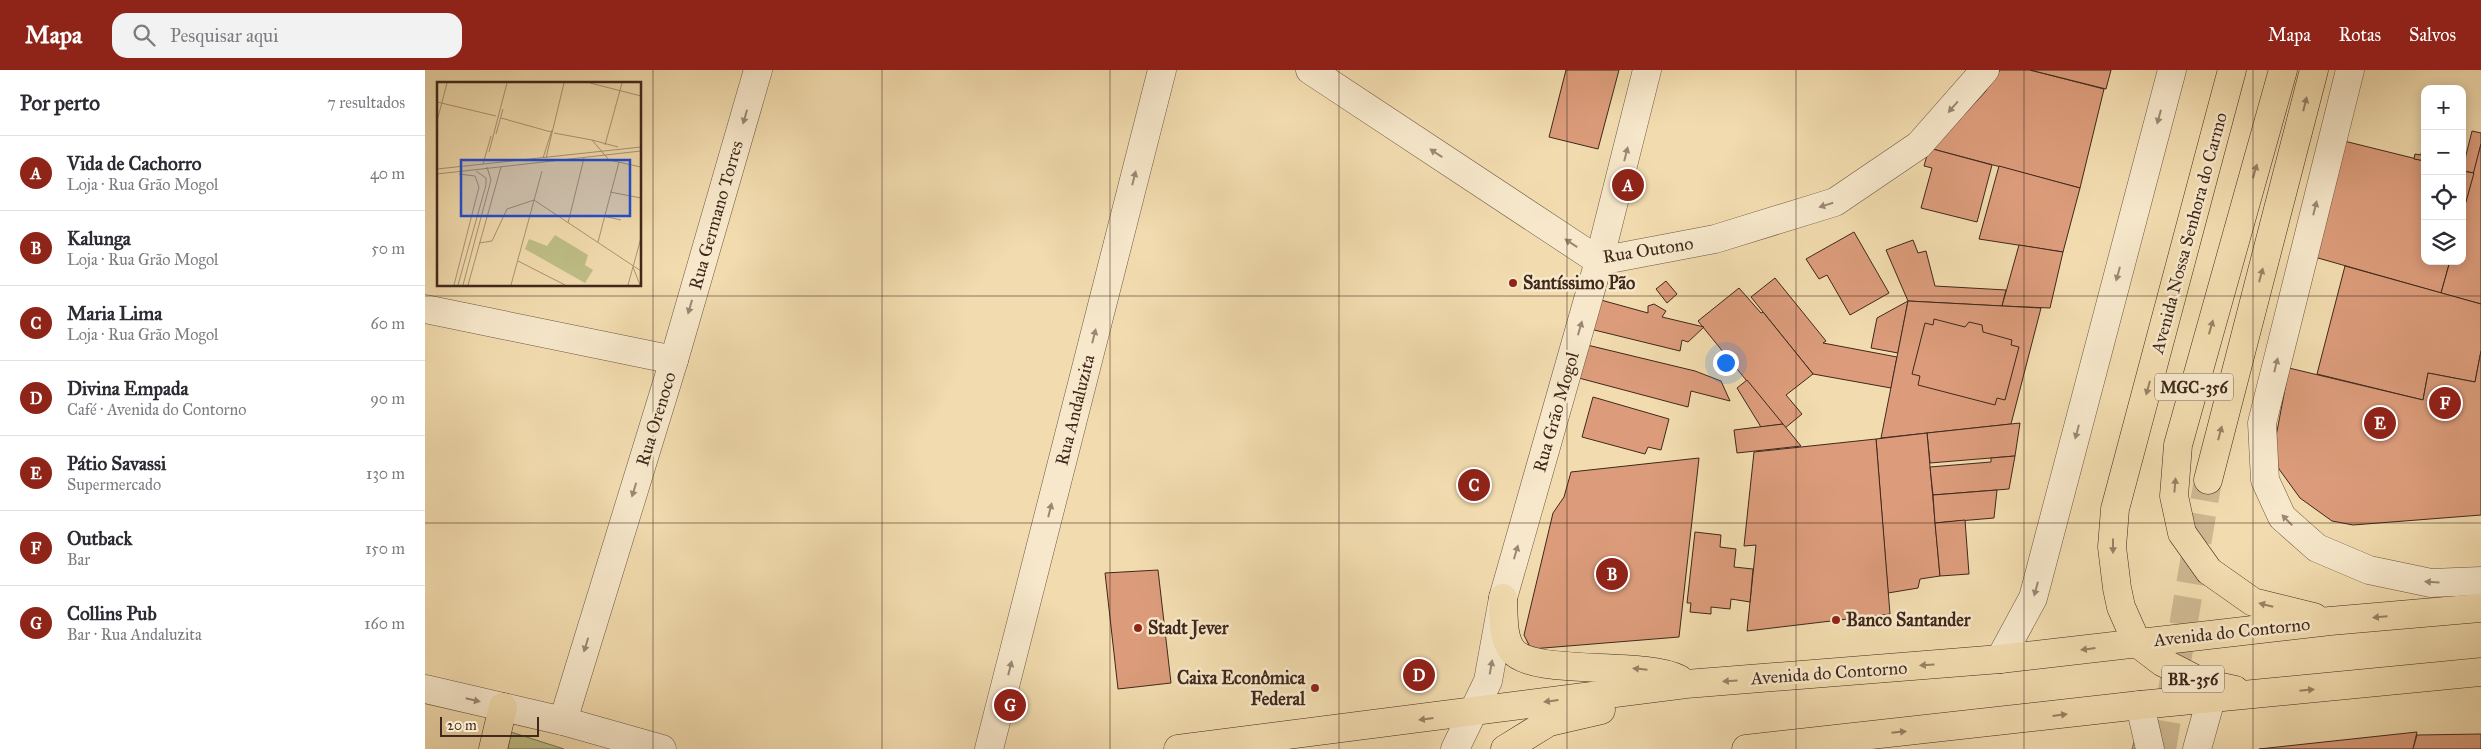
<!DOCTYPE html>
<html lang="pt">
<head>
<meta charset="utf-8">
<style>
	:root { --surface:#fff; --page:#f2f2f3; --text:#2b2b33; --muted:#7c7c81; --line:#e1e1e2; --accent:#8f2418 }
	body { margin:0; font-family:"IM FELL Great Primer",serif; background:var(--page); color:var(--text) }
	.controls { position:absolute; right:15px; top:15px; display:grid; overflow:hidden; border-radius:10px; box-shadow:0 2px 12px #0003 }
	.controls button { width:45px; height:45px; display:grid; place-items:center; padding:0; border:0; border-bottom:1px solid var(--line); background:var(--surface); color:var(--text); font:25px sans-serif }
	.scale { position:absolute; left:15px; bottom:12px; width:99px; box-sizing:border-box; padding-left:5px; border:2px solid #3f281c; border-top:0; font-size:14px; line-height:18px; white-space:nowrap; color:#3f281c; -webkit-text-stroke:4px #f7e8cb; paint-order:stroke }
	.you { position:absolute; left:1300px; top:292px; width:18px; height:18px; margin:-12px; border:4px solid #fff; border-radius:50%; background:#1a73e8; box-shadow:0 0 0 8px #1a73e833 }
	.badge { display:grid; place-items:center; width:32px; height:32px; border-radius:50%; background:var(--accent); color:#fff; font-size:16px; font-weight:700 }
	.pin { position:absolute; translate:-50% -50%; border:2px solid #fff; box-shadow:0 1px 5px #0006 }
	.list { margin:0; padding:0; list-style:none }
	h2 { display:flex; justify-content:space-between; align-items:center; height:65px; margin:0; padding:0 20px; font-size:21px }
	h2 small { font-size:16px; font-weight:400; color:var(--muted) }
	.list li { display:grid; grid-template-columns:32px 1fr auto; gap:15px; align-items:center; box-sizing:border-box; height:75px; padding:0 20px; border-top:1px solid var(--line) }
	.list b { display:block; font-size:19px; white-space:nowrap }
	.list p { margin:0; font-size:16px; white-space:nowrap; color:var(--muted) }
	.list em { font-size:16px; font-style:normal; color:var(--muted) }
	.icon { flex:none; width:28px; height:28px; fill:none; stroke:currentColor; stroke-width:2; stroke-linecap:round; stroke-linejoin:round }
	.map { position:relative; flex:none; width:2056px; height:679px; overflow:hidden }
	header { display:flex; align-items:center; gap:30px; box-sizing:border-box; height:70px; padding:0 25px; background:var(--accent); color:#fff }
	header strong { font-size:24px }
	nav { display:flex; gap:28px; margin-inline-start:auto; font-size:18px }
	.search { width:350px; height:45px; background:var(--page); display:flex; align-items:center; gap:12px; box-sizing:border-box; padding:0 18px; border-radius:15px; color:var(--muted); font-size:19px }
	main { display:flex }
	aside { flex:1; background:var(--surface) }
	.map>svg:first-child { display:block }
	.green { fill:#bfbf87; stroke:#7f7452 }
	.building { fill:#dc9c7b; stroke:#3f281c }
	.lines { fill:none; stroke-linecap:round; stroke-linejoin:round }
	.major-tunnel { stroke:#ceb892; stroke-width:28; stroke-dasharray:28 14; stroke-linecap:butt }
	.minor-casing { stroke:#6c5541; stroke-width:29 }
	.major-casing { stroke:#3f281c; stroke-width:29 }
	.minor { stroke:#f7e8cb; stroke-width:28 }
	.major { stroke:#f2dcaf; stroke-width:28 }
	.oneway { fill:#988266 }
	.oneway2 { fill:#9b8874 }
	.grid { fill:none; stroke:#3f281c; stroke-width:1; stroke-opacity:0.55 }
	.poi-dot { fill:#8f2418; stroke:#f7e8cb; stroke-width:2 }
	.labels { text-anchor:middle; stroke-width:5; stroke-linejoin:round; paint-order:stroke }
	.shield { fill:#f7e8cb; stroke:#766250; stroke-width:1 }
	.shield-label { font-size:16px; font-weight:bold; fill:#3f281c }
	.street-label { font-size:18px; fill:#3f281c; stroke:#f7e8cb }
	.poi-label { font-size:18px; font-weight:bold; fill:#3f281c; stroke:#f7e8cb; text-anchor:start }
	.inset-road { fill:none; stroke:#aa9474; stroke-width:1 }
	.view { fill:#1d4ed8; fill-opacity:0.15; stroke:#1d4ed8; stroke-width:2.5 }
	.inset-edge { fill:none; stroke:#3f281c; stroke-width:2.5 }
</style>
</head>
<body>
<header>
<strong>Mapa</strong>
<div class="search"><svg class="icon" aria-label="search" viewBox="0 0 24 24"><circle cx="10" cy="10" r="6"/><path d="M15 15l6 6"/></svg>Pesquisar aqui</div>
<nav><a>Mapa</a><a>Rotas</a><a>Salvos</a></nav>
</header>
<main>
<aside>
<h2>Por perto<small>7 resultados</small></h2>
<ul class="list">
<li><span class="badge">A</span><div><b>Vida de Cachorro</b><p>Loja · Rua Grão Mogol</p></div><em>40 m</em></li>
<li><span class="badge">B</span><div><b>Kalunga</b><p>Loja · Rua Grão Mogol</p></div><em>50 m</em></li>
<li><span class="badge">C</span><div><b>Maria Lima</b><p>Loja · Rua Grão Mogol</p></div><em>60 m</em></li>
<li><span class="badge">D</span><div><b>Divina Empada</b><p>Café · Avenida do Contorno</p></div><em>90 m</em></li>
<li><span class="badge">E</span><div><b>Pátio Savassi</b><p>Supermercado</p></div><em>130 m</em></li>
<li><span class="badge">F</span><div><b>Outback</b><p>Bar</p></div><em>150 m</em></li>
<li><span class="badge">G</span><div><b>Collins Pub</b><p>Bar · Rua Andaluzita</p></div><em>160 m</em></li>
</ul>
</aside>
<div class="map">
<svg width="2056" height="679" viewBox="0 0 2056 679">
	<rect width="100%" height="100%" fill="#f2dcaf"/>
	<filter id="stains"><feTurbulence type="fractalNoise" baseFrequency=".004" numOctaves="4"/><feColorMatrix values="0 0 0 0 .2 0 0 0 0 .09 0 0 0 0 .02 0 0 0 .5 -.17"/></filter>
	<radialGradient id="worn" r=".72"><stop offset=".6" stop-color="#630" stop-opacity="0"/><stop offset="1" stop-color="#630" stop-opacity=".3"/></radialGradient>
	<!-- green -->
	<g class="green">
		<polygon points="86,662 139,679 83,679"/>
		<polygon points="1748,668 1746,679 1707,679 1709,672"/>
	</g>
	<!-- building -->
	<g class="building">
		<polygon points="1141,0 1194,0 1173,79 1124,67"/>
		<polygon points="1575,0 1605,0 1679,19 1655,118 1504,78 1524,61 1560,22"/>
		<polygon points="1605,0 1686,0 1681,19"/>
		<polygon points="2047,61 2056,63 2056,74 2049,103 2037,101"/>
		<polygon points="1915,70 2000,91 2000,191 2025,191 2016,223 1886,186"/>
		<polygon points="2056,74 2056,234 2016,223 2025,191 2037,191 2037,146"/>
		<polygon points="1504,78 1567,95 1552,152 1496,138 1507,98 1499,96"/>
		<polygon points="1997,78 2000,78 2000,91 1989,89 1990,84 1996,85"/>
		<polygon points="1574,96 1655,118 1638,182 1554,169"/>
		<polygon points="2037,101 2049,103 2037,146"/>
		<polygon points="1429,162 1464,223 1425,245 1402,205 1394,209 1381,189"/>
		<polygon points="1488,170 1493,183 1501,181 1510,216 1581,220 1577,236 1483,231 1461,180"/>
		<polygon points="1594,175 1638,182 1625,238 1577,236"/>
		<polygon points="1920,196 2056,234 2056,281 2050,312 2003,303 1998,330 1892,304"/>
		<polygon points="1350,208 1401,271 1398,273 1472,287 1466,318 1388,304 1326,227"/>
		<polygon points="1241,211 1252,224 1242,233 1231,219"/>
		<polygon points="1314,218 1336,243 1338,242 1388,304 1361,325 1377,344 1360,358 1273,251"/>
		<polygon points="1165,227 1223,243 1223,236 1229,234 1241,241 1237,247 1279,257 1263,272 1257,270 1255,281 1157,257"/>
		<polygon points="1483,231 1473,283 1446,278 1452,248"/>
		<polygon points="1483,231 1616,238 1586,354 1456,368"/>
		<polygon points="1509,249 1540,257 1544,252 1557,255 1558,262 1587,270 1586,275 1594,277 1580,330 1572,328 1570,335 1493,315 1495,306 1487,304 1500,253 1508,255"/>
		<polygon points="1158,274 1270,301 1296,311 1305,331 1266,321 1263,337 1150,307"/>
		<polygon points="2056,281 2056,445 1928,455 1907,451 1875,428 1854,399 1849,377 1864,298 1998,330 2003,303 2050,312"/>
		<polygon points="1322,310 1358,354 1336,357 1312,318"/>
		<polygon points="1168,327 1244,349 1236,380 1223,377 1220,384 1157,367"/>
		<polygon points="1595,353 1590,386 1505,393 1502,363"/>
		<polygon points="1358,354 1376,376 1312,383 1309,360"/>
		<polygon points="1502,363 1515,506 1495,509 1493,518 1463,523 1451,369"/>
		<polygon points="1451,369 1465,544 1322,561 1331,475 1319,476 1329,382"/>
		<polygon points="1590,386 1584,419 1508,425 1505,397 1566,392 1566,388"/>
		<polygon points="1274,388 1254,567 1106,579 1099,565 1128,443 1139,427 1146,402"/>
		<polygon points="1572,420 1569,448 1510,453 1508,425"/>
		<polygon points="1540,450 1544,504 1515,506 1510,453"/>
		<polygon points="1270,462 1296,465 1295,477 1311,479 1309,497 1328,499 1325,532 1306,529 1305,539 1286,537 1286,544 1265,542 1266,533 1262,533"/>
		<polygon points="733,500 746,613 693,619 680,503"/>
		<polygon points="1992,662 1988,679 1834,679"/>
		<polygon points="2056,664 2056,679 1988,679 1992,665"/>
	</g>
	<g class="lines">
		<!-- major-tunnel -->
		<polyline class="major-tunnel" points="1737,679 1783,410"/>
		<defs>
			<g id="minor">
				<polyline points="885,0 1174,191 1290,169 1410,132 1494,75 1560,0"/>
				<polyline points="1925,0 1837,353 1840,410 1857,447 1892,478 1944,500 2006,513 2056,511"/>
				<polyline points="0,239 249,290"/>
				<polyline points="1575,589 1608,528 1747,0"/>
				<polyline points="0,619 138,651 237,679"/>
				<polyline points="1715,635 1725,679"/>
				<polyline points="138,651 249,290 333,0"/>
				<polyline points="564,679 737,0"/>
				<polyline points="1030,679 1063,611 1078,528 1174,191 1222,0"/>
				<polyline points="1772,679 1786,629"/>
			</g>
			<g id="major">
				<polyline points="1807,0 1690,439 1687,477 1692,518 1696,537 1712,573 1737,592 1778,613 1810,620"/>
				<polyline points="1858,0 1753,375 1749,426 1757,463 1784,501 1828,532 1889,547"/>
				<polyline points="1783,410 1889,0"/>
				<path d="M 1078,528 C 1079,544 1077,567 1087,580 C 1107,607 1217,590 1254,609"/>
				<polyline points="68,679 78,637"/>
				<polyline points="753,679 1261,614 1575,589 1905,551 2056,538"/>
				<polyline points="1080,679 1124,652 1176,640"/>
				<polyline points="1321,679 1715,635 2056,602"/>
			</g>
		</defs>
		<!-- minor casing -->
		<use href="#minor" class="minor-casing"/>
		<!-- major casing -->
		<use href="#major" class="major-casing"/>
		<!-- minor -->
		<use href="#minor" class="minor"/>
		<!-- major -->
		<use href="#major" class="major"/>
	</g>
	<!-- one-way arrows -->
	<defs><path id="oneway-solid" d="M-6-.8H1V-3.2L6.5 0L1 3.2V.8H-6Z" transform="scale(1.25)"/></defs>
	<g class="oneway">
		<use href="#oneway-solid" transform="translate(1880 34) rotate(-76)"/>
		<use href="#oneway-solid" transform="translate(1830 101) rotate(-74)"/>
		<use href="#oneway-solid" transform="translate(1836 205) rotate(-75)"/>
		<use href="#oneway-solid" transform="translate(1786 257) rotate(-74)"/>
		<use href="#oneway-solid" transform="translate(1723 318) rotate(105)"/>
		<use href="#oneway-solid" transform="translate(1795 363) rotate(-75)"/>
		<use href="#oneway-solid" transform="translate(1750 415) rotate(-85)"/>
		<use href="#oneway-solid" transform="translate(1688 476) rotate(90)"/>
		<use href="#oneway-solid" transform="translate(1841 535) rotate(-166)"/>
		<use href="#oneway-solid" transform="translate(1955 547) rotate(175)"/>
		<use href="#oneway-solid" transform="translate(1663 579) rotate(173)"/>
		<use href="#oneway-solid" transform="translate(1502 595) rotate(176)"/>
		<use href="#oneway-solid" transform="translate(1215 599) rotate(-174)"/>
		<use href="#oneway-solid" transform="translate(1305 611) rotate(176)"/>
		<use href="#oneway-solid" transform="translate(1882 620) rotate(-6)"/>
		<use href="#oneway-solid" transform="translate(1126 631) rotate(173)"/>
		<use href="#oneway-solid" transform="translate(1635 645) rotate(-7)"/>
		<use href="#oneway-solid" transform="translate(1001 649) rotate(173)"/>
		<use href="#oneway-solid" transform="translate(1474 662) rotate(-6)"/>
	</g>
	<g class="oneway2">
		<use href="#oneway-solid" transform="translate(1528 37) rotate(131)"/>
		<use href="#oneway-solid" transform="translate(320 47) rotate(106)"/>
		<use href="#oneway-solid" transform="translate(1734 47) rotate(105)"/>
		<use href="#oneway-solid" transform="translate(1011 83) rotate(-147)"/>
		<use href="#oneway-solid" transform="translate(1201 84) rotate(-76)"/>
		<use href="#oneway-solid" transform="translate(709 108) rotate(-76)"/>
		<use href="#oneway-solid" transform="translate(1401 135) rotate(163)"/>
		<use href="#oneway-solid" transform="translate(1890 138) rotate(-76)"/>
		<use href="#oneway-solid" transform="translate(1146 173) rotate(-147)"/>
		<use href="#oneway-solid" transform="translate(1693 204) rotate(105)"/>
		<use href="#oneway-solid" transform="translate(265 237) rotate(106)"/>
		<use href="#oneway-solid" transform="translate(1155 258) rotate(-74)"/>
		<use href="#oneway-solid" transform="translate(669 266) rotate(-76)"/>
		<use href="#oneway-solid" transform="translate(1851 295) rotate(-76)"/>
		<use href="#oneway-solid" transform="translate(1652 362) rotate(105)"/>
		<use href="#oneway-solid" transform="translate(209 420) rotate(107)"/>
		<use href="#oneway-solid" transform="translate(625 440) rotate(-76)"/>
		<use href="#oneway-solid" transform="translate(1862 450) rotate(-134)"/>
		<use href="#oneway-solid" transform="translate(1091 482) rotate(-74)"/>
		<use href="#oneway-solid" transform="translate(2007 512) rotate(-177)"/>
		<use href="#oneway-solid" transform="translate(1611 519) rotate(105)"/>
		<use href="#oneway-solid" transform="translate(161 575) rotate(107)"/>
		<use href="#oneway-solid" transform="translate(1066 597) rotate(-80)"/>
		<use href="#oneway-solid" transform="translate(585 598) rotate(-76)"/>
		<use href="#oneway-solid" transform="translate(48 630) rotate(13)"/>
	</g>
	<!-- grid -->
	<path class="grid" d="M 228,0 L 228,679M 457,0 L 457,679M 685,0 L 685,679M 914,0 L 914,679M 1142,0 L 1142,679M 1371,0 L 1371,679M 1599,0 L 1599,679M 1828,0 L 1828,679M 0,226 L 2056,226M 0,453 L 2056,453"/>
	<!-- markers -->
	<g class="poi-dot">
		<circle cx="1088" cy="213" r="5"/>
		<circle cx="1411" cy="550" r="5"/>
		<circle cx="713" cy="558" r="5"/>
		<circle cx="890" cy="618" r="5"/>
	</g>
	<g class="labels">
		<!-- shield labels -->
		<g class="shield">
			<rect x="1730" y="303.5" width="78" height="27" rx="4"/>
			<rect x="1737" y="595.5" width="62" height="27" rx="4"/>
		</g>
		<g class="shield-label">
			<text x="1769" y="323">MGC-356</text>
			<text x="1768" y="615">BR-356</text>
		</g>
		<!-- street labels -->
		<g class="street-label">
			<text transform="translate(291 145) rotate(-74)" y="6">Rua Germano Torres</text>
			<text transform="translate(1764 163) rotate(-75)" y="6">Avenida Nossa Senhora do Carmo</text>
			<text transform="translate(1223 180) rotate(-9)" y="6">Rua Outono</text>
			<text transform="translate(650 340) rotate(-76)" y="6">Rua Andaluzita</text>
			<text transform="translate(1131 342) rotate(-74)" y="6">Rua Grão Mogol</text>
			<text transform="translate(231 349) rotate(-73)" y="6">Rua Orenoco</text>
			<text transform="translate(1807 562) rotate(-6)" y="6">Avenida do Contorno</text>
			<text transform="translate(1404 603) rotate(-4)" y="6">Avenida do Contorno</text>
		</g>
		<!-- poi labels -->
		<g class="poi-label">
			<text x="1098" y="219">Santíssimo Pão</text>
			<text x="1421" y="556">Banco Santander</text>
			<text x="723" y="564">Stadt Jever</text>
			<text x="880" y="614" text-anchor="end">Caixa Econômica<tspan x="880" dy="21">Federal</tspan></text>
		</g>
	</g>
	<!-- overview -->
	<g transform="translate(12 12)">
		<rect width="204" height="204" fill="#f2dcaf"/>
		<path d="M 118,153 L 151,173 L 148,183 L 156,188 L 148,201 L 88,167 L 92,157 L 110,164 Z" fill="#bfbf87"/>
		<path class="inset-road" d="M 153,1 L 204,14M 0,20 L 59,34M 64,36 L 114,50M 0,39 L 10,1M 117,51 L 155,58 L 172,78 L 204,85M 59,52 L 66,27M 155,58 L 181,65M 168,63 L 185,1M 52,70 L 70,1M 106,76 L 115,48M 109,76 L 127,1M 46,82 L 54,54M 0,87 L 204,65M 0,92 L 204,69M 173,110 L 204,116M 166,134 L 184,138M 131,141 L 147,76M 161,160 L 182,80M 42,161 L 55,159 L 70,127 L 97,118 L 204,189M 81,179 L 128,203M 196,185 L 203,203M 17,203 L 42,105 L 38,94 L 22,92M 21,203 L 49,103 L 49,96 L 39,89M 26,203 L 54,98 L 50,85M 31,203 L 64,85M 74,203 L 105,89M 191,203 L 204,156"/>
		<path class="view" d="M 24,78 L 193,78 L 193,134 L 24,134 Z"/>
		<rect width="204" height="204" class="inset-edge"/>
	</g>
	<rect width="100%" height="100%" filter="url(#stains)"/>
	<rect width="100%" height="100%" fill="url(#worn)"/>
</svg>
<div class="controls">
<button>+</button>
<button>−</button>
<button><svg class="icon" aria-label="locate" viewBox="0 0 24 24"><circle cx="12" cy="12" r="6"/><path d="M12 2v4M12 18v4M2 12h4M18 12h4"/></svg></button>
<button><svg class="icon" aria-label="layers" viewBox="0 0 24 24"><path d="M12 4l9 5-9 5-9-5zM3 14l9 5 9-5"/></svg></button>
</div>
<div class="scale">20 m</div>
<div class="you"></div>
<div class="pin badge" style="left:1203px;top:115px">A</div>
<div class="pin badge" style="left:1187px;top:504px">B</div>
<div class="pin badge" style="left:1049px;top:415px">C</div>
<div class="pin badge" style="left:994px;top:605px">D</div>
<div class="pin badge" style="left:1955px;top:353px">E</div>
<div class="pin badge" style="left:2020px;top:333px">F</div>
<div class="pin badge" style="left:585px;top:635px">G</div>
</div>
</main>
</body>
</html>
